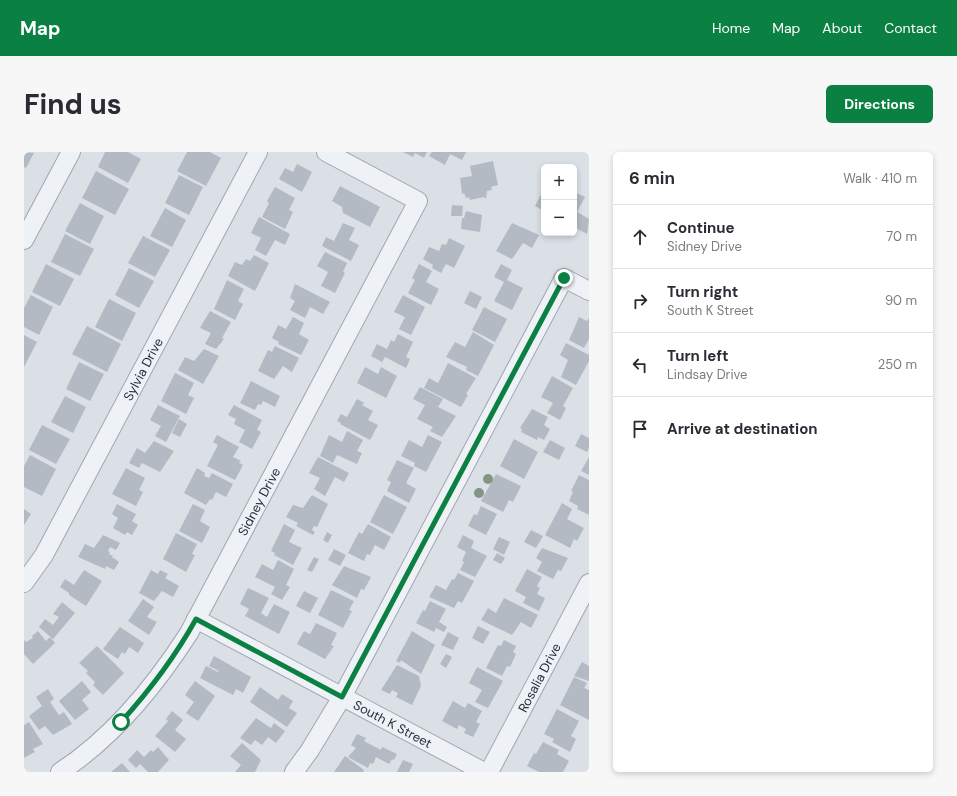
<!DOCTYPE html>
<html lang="en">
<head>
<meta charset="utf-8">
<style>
	:root { --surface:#fff; --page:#f7f7f7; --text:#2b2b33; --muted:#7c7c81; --line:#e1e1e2; --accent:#0b8043 }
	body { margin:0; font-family:"DM Sans",sans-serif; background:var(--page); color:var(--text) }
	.controls { position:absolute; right:12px; top:12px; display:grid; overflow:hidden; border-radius:6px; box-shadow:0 2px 6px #0003 }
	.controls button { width:36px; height:36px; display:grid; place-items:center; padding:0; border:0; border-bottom:1px solid var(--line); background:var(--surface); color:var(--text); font:20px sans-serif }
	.stop { position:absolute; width:12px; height:12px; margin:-9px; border:3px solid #0b8043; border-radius:50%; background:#fff }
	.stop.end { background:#0b8043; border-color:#fff; box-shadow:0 1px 4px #0008 }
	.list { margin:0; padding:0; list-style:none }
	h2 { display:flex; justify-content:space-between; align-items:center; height:52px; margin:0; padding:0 16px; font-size:17px }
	h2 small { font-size:13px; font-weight:400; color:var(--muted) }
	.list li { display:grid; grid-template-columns:26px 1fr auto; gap:12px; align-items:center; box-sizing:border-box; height:64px; padding:0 16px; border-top:1px solid var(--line) }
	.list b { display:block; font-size:15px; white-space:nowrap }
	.list p { margin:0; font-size:13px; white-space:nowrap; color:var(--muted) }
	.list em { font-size:13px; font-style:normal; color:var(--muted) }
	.icon { flex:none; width:22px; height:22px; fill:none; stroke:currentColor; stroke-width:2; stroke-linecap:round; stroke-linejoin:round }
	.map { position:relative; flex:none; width:565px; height:620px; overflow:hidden; border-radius:6px }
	header { display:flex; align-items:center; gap:24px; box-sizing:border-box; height:56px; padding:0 20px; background:var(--accent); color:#fff }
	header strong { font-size:19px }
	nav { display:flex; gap:22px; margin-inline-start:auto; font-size:14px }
	.intro { display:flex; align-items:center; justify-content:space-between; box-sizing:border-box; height:96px; padding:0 24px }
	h1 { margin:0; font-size:28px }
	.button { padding:10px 18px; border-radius:6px; background:var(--accent); color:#fff; font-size:14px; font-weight:700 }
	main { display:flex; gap:24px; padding:0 24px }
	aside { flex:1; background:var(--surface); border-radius:6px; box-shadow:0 2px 6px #0003 }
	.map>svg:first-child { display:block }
	.building { fill:#b3bac3 }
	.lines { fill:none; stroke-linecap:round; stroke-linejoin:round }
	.minor-casing { stroke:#a1a7b0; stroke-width:20 }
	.minor { stroke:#eef1f5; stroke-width:18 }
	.tree { fill:#839583 }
	.route { stroke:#0b8043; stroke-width:5 }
	.labels { text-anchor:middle; stroke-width:4; stroke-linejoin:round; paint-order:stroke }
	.street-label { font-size:13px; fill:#252f3d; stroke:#ebeff4 }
</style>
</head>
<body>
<header>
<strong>Map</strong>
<nav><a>Home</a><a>Map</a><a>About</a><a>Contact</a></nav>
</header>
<div class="intro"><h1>Find us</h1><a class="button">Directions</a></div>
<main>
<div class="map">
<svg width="565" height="620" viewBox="0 0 565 620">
	<rect width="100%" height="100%" fill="#dbe0e6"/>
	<!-- building -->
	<g class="building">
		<polygon points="0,0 10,1 2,16 0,15"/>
		<polygon points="81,0 104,0 117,7 104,31 74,15"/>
		<polygon points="163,0 186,0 197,6 182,34 153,19"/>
		<polygon points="379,0 403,0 400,6 391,1 389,5"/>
		<polygon points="408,0 442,0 438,8 426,2 421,13 405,4"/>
		<polygon points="469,9 474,33 467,35 468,38 463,39 462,47 460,45 446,48 445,45 442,46 440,41 438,42 436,26 448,24 446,14"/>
		<polygon points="273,12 288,20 278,40 255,27 261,16 269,20"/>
		<polygon points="72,19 105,37 91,63 58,46"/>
		<polygon points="155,23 179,35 165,63 141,51"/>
		<polygon points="316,34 356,55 346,75 319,61 318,55 308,49"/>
		<polygon points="251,35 271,46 265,58 269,60 261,77 238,65 245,51 243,49"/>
		<polygon points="520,36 520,59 511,54"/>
		<polygon points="550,40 561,45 553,60 565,67 563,82 550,75"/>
		<polygon points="56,51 80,64 66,92 41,79"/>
		<polygon points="428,53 439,54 438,64 427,64"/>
		<polygon points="141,56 162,68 148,95 126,84"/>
		<polygon points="442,59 458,63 456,80 437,77 438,66 440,66"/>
		<polygon points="235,65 266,82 261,93 251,88 242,104 231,98 237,86 227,81"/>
		<polygon points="319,71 331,76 325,88 335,93 327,109 298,94 302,85 310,89"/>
		<polygon points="488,71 515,83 508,96 499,91 488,107 472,99"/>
		<polygon points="41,82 70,97 56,124 27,110"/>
		<polygon points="119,84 146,98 131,125 104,111"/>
		<polygon points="425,86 441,94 430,116 422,112 417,121 408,116 409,113 399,107 405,95 415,99 418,92 422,93"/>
		<polygon points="301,100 323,111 319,120 321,121 311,141 297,134 304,120 293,114"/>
		<polygon points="230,103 245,111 231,139 204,124 211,110 218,113 222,107 226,109"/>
		<polygon points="22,112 50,127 36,154 8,140"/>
		<polygon points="395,112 408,119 402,130 415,137 407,153 384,141 391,128 388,126"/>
		<polygon points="477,112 488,118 483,128 499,136 488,158 470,149 480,130 470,125"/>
		<polygon points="105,116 130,129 115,156 91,143"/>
		<polygon points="203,128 220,137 214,149 219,152 211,168 190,157"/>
		<polygon points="271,132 306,150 299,162 286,155 281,166 266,158 271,149 266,146"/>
		<polygon points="446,139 458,145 452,157 440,151"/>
		<polygon points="7,143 29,155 15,183 0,175 0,156"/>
		<polygon points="379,143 401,155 387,183 375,177 381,165 370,160"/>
		<polygon points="85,147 112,161 98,189 71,175"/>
		<polygon points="460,155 483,167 471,190 448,178"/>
		<polygon points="186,159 207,170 198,186 200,187 192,197 181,192 187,181 176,176"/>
		<polygon points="269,165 280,171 275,182 285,188 277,203 254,192 255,190 248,186 254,173 262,177"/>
		<polygon points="555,165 563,169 565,166 565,187 560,196 545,188"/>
		<polygon points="63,174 97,192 83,220 48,202"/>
		<polygon points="449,180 470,193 454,224 442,218 443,215 422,205 431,190 441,195"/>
		<polygon points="374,182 389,190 382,205 386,207 382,216 361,205 358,210 347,204 353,192 363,197 367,188 370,190"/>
		<polygon points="0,183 13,190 0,215"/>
		<polygon points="542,191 565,203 565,209 552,233 537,225 544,208 536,203"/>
		<polygon points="251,194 275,206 268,220 259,214 250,227 234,219 244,198 248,200"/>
		<polygon points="180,197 195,204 179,232 154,218 161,205 170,209"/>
		<polygon points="55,210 80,222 66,249 42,237"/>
		<polygon points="424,211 452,226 442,242 444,243 437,255 400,236 405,226 414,231"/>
		<polygon points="341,215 354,222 357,215 373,224 362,246 333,231"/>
		<polygon points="151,221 170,231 164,243 170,246 162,262 137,249"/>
		<polygon points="528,224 549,236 539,254 542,256 536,268 523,261 529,251 517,245"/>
		<polygon points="227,229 256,244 251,255 239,249 237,253 234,252 231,258 216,251"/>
		<polygon points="396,235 419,247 414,255 432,264 418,285 406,279 409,275 393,267 401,253 389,247"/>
		<polygon points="41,244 62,255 49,281 27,270"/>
		<polygon points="333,247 340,251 338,253 349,259 344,268 354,273 346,288 316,272 317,271 313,269 317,262 323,265"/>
		<polygon points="134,253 156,264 142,290 131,284 137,274 126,268"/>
		<polygon points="210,253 238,268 233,278 237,280 228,297 215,290 221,278 210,272 212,267 204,263"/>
		<polygon points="508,257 524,265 520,273 526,277 520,288 514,285 513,288 497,280 498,277 496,276"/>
		<polygon points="155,267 163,272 156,285 148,281"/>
		<polygon points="18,273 46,287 32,312 5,298"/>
		<polygon points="323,279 339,288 333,299 338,301 333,312 313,303 309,311 296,304 305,283 318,290"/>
		<polygon points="557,282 565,286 565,296 563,300 551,294"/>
		<polygon points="193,283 215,295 209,305 217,309 215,311 219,313 211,328 183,314 194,293 189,290"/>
		<polygon points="404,283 418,290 402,320 390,314 391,311 377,304 385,288 398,295"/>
		<polygon points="490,287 514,300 500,327 476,314"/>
		<polygon points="526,288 541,296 535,308 519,300"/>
		<polygon points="130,289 150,299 136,320 118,311 115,316 105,311 113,296 121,301"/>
		<polygon points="6,303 32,317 18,344 0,335 0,314"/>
		<polygon points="294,305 325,321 320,330 311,325 301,344 290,337 296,326 285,321"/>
		<polygon points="565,305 565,323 557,319"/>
		<polygon points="373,308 390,316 382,331 392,337 385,351 363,339 367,330 363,328"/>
		<polygon points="102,316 121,326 115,338 119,340 112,354 88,342"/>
		<polygon points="173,316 181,321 180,324 185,326 188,321 209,332 202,345 192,340 188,348 186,347 182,353 160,341"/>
		<polygon points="472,322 497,334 489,350 485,348 479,360 457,349"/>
		<polygon points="555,323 565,328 565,363 553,357 554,354 545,349 549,340 547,339"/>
		<polygon points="288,343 304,352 293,375 290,374 288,378 291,380 289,383 272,374 274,371 262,365 269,353 279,356"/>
		<polygon points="360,343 383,355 369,382 346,370"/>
		<polygon points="538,351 548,357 543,367 560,376 553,389 550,387 546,396 521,383"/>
		<polygon points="93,352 112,362 108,369 114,373 108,383 103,380 101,383 89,376 94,366 88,362"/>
		<polygon points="169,352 181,358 176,369 186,375 178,391 155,379"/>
		<polygon points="457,354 473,362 462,383 444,374 450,362 453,363"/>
		<polygon points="0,357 7,362 0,373"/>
		<polygon points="260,372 271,378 265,390 278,396 269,413 250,403 251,401 247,399"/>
		<polygon points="344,372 367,385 360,398 351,393 346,403 343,402 340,409 324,401 335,380 338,382"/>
		<polygon points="507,378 519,384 512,396 500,390"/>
		<polygon points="303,380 308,383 304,391 299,388"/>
		<polygon points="152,381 173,392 168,402 171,403 162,420 139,407"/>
		<polygon points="79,383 96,391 92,398 86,395 84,399 86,400 85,402 89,404 88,406 90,406 95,410 90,418 82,414 81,417 54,405 61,392 70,396"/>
		<polygon points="439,383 450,389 447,396 463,404 451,425 436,418 440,410 438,409 442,400 433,395"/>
		<polygon points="475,385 486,390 480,403 469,397"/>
		<polygon points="518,396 544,406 537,419 534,418 529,427 513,419 518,410 512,406"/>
		<polygon points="310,397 322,403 316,414 304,408"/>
		<polygon points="473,401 481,406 477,412 469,408"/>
		<polygon points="290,405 295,407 288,420 283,418"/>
		<polygon points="254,408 270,417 262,433 266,435 258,448 247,442 251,435 231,425 238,412 249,418"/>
		<polygon points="320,414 347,425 340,438 337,437 333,446 308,433"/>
		<polygon points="503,417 518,425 513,434 516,436 513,442 521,446 515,459 499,451 502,445 491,439"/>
		<polygon points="60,418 78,429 62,454 45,443 45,441 36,435 41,427 50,433"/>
		<polygon points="127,418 134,422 136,418 144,422 141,426 155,434 149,445 138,439 130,449 115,441"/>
		<polygon points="434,421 450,429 438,451 434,449 430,456 405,445 412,433 422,438 428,427 430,428"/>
		<polygon points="224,436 245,446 237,461 243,465 250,452 266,460 255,482 221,464 225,457 216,452"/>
		<polygon points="307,438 330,449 325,458 328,459 319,476 294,463"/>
		<polygon points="280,439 294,446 286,461 272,454"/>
		<polygon points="480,446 514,463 507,476 497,470 488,483 457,468 464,456 472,461"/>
		<polygon points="119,447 130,455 123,465 133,470 125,483 104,469"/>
		<polygon points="406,449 422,457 415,470 423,475 420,480 412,476 410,480 392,471 399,458 401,459"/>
		<polygon points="38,450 51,461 29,487 15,475 21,467 29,473 35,465 29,462"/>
		<polygon points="292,471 313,481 307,493 310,494 301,507 273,492 280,479 286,482"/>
		<polygon points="454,474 466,480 459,492 448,486"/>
		<polygon points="96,475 120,491 114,501 105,495 101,502 98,500 94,507 79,497"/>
		<polygon points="14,479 22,489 26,485 31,491 9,512 0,502 0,488 2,490 9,486 8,484"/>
		<polygon points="388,479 411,493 397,522 377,508 376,511 372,509"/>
		<polygon points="424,480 435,486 429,498 417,493"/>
		<polygon points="480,488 492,494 489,500 492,502 486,515 483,514 478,524 462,516 474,493 477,494"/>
		<polygon points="73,494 100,521 79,543 69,533 71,530 62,521 64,519 55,511"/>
		<polygon points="422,502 428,505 422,516 416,512"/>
		<polygon points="190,504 227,525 219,541 212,537 209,543 176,526 182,514 194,520 195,519 185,514"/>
		<polygon points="558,510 565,514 565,529 550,524"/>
		<polygon points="373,513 395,524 397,534 388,553 372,545 374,541 368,538 366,542 357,538"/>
		<polygon points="453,515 479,529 464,556 451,550 458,538 445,531"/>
		<polygon points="550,525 563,531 560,536 565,538 565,568 536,553"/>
		<polygon points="58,529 67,540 58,548 65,557 51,568 35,549"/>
		<polygon points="171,529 191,544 174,569 162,561 170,550 161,543"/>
		<polygon points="236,535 254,548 258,542 269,549 265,556 273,561 263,575 226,550"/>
		<polygon points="24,537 30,547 26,550 35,563 40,560 48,572 29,583 21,574 15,578 5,564 18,554 12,545"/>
		<polygon points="429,549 441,556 444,551 458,559 452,570 456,572 449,585 440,581 442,577 435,573 433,577 418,569"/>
		<polygon points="533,557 555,569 547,584 552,587 546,600 528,590 530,587 520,582"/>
		<polygon points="148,559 159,568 151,578 162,587 151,600 131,584 144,569 142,567"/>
		<polygon points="232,566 247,576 250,571 261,579 252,591 244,585 238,593 231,588 227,593 216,586"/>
		<polygon points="5,570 19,592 9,597 11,600 0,606 0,573"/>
		<polygon points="333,582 342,586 340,589 357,598 358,595 373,602 370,608 368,607 365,612 352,605 349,612 346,611 344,616 324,605 332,596 327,593"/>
		<polygon points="519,590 535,598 533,602 545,609 539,620 515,620 503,614 510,601 512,602"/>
		<polygon points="218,591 237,608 231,620 211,620 217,613 206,604"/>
		<polygon points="134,595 145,608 134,620 124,620 116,612 112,616 104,608 113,598 120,605 127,598 129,600"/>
		<polygon points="321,604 340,618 339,620 310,620"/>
		<polygon points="379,608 389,612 385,620 373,620"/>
		<polygon points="98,611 106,620 87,620"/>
	</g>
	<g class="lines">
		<defs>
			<g id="minor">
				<polyline points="0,88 47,0"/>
				<path id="s1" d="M 0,431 L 20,403 L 234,0"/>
				<path id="s2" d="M 172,467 L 460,620"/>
				<path id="s3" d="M 36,620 C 90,585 131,534 165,481 L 394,49 L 302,0"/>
				<polyline points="270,620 286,598 318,545 540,126 565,139"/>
				<path id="s4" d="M 465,620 L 565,431"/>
			</g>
		</defs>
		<!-- minor casing -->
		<use href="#minor" class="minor-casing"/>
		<!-- minor -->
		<use href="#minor" class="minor"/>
	</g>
	<!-- trees -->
	<g class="tree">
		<circle cx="464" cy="327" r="5"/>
		<circle cx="455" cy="341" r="5"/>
	</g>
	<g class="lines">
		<!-- route -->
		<path class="route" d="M 97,570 C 126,538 151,505 172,467 L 318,545 L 540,126"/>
	</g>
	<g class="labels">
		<!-- street labels -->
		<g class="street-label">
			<text dy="5" stroke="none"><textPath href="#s1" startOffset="245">Sylvia Drive</textPath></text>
			<text dy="5" stroke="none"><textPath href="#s3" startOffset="340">Sidney Drive</textPath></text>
			<text dy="5" stroke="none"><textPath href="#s4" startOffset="107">Rosalia Drive</textPath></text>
			<text dy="5" stroke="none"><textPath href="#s2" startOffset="223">South K Street</textPath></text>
		</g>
	</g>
</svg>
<div class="controls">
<button>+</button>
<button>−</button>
</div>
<div class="stop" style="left:97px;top:570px"></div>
<div class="stop end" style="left:540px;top:126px"></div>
</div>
<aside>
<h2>6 min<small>Walk · 410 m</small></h2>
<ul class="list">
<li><svg class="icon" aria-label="ahead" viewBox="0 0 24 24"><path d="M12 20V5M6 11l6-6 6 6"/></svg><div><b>Continue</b><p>Sidney Drive</p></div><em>70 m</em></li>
<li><svg class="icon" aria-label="right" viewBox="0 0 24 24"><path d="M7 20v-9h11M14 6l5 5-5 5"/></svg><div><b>Turn right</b><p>South K Street</p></div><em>90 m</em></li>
<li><svg class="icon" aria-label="left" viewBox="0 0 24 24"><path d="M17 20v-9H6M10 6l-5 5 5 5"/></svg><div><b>Turn left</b><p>Lindsay Drive</p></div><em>250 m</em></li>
<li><svg class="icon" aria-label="arrive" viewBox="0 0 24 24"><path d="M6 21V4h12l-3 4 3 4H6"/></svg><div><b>Arrive at destination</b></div></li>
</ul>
</aside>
</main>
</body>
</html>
